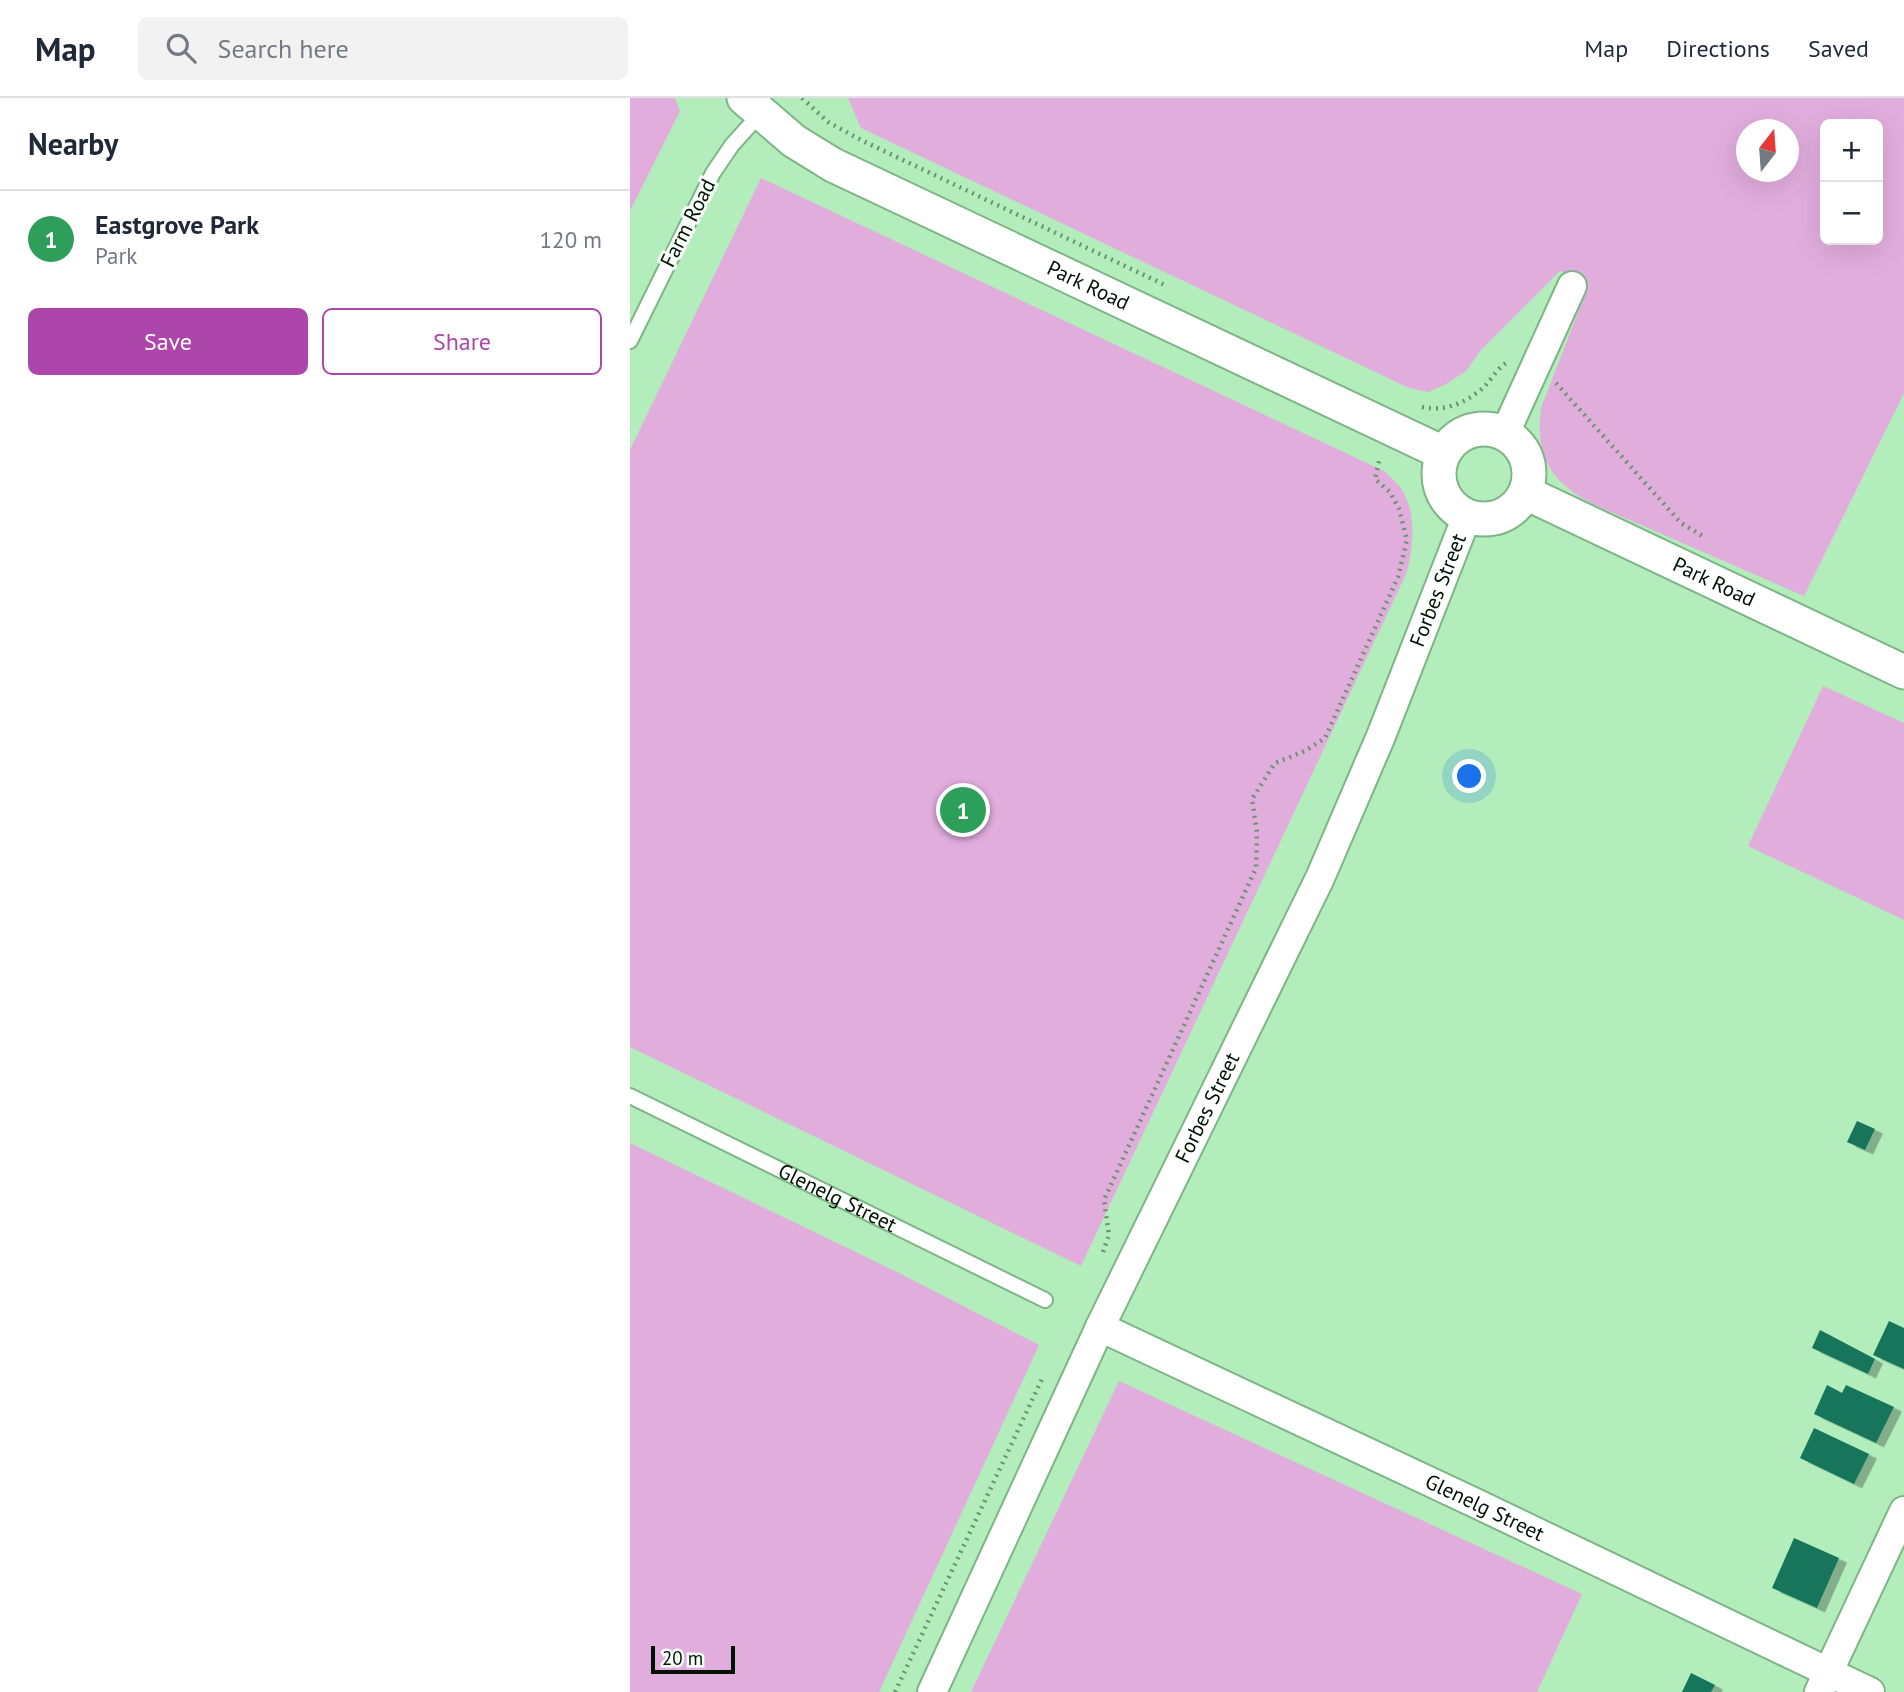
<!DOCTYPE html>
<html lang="en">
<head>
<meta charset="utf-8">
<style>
	:root { --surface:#fff; --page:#f2f2f3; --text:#1f2937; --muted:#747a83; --line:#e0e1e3; --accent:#ad46aa }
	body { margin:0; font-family:"PT Sans",sans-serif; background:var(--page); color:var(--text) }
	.controls { position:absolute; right:21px; top:21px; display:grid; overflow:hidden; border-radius:10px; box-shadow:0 7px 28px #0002 }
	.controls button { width:63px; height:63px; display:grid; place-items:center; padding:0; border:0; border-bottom:2px solid var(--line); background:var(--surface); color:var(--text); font:35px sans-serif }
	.compass { position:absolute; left:1106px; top:21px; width:63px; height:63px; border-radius:50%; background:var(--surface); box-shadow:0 7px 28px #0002; rotate:17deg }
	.scale { position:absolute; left:21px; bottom:18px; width:84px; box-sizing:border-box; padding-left:7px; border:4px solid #001203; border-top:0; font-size:19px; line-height:24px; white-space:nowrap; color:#001203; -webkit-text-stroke:5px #f9fffa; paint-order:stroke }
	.you { position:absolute; left:840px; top:679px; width:24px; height:24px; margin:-18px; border:5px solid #fff; border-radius:50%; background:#1a73e8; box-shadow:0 0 0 10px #1a73e833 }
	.badge { display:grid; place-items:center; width:46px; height:46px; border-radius:50%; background:var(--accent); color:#fff; font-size:23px; font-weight:700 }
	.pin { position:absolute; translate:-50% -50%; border:4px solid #fff; box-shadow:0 2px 7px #0006 }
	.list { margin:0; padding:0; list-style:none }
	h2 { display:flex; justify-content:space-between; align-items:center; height:91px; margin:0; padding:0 28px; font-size:30px }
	h2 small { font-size:23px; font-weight:400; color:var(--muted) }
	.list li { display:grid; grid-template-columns:46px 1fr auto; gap:21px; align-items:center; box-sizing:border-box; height:98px; padding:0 28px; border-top:2px solid var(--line) }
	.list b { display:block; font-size:26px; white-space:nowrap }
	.list p { margin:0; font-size:23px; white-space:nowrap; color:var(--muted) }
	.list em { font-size:23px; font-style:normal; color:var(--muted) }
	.actions { display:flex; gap:14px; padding:21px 28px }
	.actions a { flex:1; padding:16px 0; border:2px solid var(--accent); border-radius:10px; text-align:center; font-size:24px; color:var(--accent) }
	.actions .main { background:var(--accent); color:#fff }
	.icon { flex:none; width:38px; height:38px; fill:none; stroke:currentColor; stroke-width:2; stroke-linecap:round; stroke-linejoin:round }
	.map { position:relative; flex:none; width:1274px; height:1594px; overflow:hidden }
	header { display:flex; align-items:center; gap:42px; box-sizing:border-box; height:98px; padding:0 35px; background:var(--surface); border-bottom:2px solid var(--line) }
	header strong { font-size:33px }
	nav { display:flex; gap:38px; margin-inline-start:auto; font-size:24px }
	.search { width:490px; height:63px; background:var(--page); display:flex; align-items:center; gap:18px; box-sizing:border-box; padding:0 24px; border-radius:10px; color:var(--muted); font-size:26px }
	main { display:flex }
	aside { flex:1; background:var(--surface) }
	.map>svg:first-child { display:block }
	.green { fill:#e1addd; fill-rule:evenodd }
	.building { fill:#14755a; filter:url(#shadow) }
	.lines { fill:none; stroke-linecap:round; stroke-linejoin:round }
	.service-casing { stroke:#7db586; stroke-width:18 }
	.minor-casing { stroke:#7db586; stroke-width:32 }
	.tertiary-casing { stroke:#7db586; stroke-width:37 }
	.path { stroke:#6a9370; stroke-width:4.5; stroke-dasharray:2 5; stroke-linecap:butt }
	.service { stroke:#fff; stroke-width:14 }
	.minor { stroke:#fff; stroke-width:28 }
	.tertiary { stroke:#fff; stroke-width:33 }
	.labels { text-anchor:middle; stroke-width:6; stroke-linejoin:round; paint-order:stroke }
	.street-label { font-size:21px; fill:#001203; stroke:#f9fffa }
</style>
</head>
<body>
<header>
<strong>Map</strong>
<div class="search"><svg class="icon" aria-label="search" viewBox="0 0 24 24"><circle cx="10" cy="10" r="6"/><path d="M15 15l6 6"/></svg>Search here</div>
<nav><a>Map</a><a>Directions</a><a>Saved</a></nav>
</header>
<main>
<aside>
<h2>Nearby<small></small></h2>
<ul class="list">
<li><span class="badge" style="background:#2e9e5b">1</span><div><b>Eastgrove Park</b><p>Park</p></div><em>120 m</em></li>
</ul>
<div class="actions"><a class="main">Save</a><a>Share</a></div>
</aside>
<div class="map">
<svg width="1274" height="1594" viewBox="0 0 1274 1594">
	<defs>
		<filter id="shadow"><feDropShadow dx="8" dy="4.5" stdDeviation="0" flood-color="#0004"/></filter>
	</defs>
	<rect width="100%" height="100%" fill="#b3edbb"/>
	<!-- green -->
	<g class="green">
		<polygon points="0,0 45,0 50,13 0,113"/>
		<path d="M 218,0 L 1274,0 L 1274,295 L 1174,498 L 965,407 C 921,385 905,360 911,310 L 959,186 L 930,173 L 851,252 L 836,273 L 816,286 L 798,294 L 779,290 L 231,30 ZM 1195,26 L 1248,26 L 1248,142 L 1195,142 ZM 1116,32 L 1158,32 L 1158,74 L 1116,74 Z"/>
		<path d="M 131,80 L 754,373 C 759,378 765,383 770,389 C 787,413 784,450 776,476 L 451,1168 L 0,949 L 0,352 Z"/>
		<polygon points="1193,588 1274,625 1274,822 1118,748"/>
		<polygon points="0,1045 269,1175 409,1247 249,1594 0,1594"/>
		<polygon points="489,1283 952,1496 907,1594 341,1594"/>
	</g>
	<!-- building -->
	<g class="building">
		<polygon points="1227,1023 1245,1031 1235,1052 1217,1044"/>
		<polygon points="1259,1223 1274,1230 1274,1271 1243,1257"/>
		<polygon points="1190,1232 1245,1261 1238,1276 1182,1250"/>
		<polygon points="1197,1287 1212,1295 1216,1287 1264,1309 1246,1345 1184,1316"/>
		<polygon points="1184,1330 1239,1356 1224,1386 1170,1360"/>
		<polygon points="1164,1440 1209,1460 1187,1510 1142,1490"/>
		<polygon points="1061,1575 1085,1587 1081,1594 1052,1594"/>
	</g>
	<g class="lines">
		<defs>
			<g id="service">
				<polyline points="0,243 83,75 102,47 130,16"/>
				<path id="s1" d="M 0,998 L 415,1202"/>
			</g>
			<g id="minor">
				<polyline points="875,335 942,188"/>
				<path id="s2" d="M 470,1229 L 841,1403 L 1240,1594"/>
				<path id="s3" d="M 302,1594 L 470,1229 L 690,780 L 751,638 L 837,418"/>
				<polyline points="1189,1594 1274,1413"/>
			</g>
			<g id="tertiary">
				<path id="s4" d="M 114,0 L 164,43 L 203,67 L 813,355"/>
				<circle cx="854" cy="376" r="45"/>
				<path id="s5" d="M 896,395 L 1274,574"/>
			</g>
		</defs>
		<!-- service casing -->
		<use href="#service" class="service-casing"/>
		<!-- minor casing -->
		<use href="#minor" class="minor-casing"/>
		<!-- tertiary casing -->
		<use href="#tertiary" class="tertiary-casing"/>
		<!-- path -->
		<g class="path">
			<polyline points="172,0 198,24 231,42 537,188"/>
			<polyline points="926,285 1051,425 1076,440"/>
			<path d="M 792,309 C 815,314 836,305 854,289 C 862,281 867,270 878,264"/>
			<polyline points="473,1154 479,1137 474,1102 626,770 627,734 622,701 645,665 675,653 695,640 768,479 777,442 769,411 760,394 745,381 750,359"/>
			<polyline points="265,1594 412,1281"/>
		</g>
		<!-- service -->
		<use href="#service" class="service"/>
		<!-- minor -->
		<use href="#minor" class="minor"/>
		<!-- tertiary -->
		<use href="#tertiary" class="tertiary"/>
	</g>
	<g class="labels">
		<!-- street labels -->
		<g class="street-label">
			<text transform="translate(58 125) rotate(-63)" y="7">Farm Road</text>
			<text dy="7" stroke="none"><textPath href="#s4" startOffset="394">Park Road</textPath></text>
			<text dy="7" stroke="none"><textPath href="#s5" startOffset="208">Park Road</textPath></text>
			<text dy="7" stroke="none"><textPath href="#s3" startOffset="1213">Forbes Street</textPath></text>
			<text dy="7" stroke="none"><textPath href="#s3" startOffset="646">Forbes Street</textPath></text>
			<text dy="7" stroke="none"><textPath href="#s1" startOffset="231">Glenelg Street</textPath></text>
			<text dy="7" stroke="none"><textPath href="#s2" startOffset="425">Glenelg Street</textPath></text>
		</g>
	</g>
</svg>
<div class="controls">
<button>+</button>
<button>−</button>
</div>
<svg class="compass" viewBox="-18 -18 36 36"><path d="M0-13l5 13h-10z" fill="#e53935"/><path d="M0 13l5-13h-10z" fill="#747a83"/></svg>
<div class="scale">20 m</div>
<div class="you"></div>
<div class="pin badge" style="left:333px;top:712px;background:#2e9e5b">1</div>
</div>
</main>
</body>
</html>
